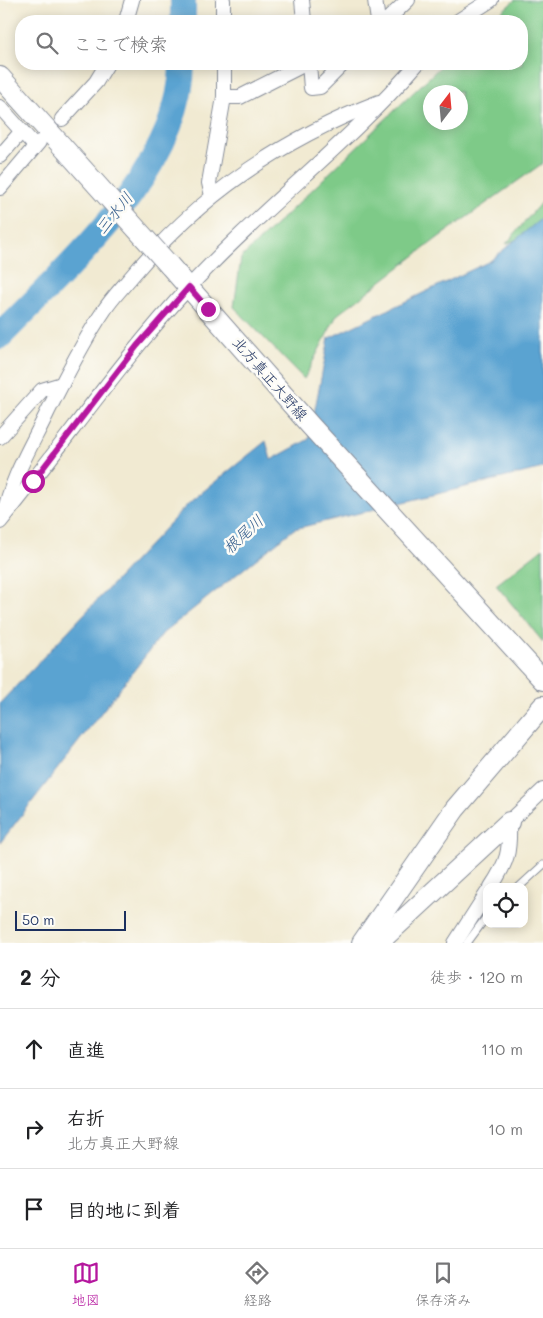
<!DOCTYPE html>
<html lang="ja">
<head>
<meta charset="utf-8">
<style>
	:root { --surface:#fff; --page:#f2f2f2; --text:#202124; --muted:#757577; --line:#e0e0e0; --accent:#b5179e }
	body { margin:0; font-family:Mali,"Klee One",sans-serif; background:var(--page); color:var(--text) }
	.controls { position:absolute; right:15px; bottom:15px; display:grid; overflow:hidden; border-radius:10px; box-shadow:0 2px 12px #0003 }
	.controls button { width:45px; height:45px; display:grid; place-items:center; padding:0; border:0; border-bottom:1px solid var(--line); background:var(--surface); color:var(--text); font:25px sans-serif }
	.compass { position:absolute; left:423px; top:85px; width:45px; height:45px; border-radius:50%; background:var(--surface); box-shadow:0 2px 12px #0003; rotate:16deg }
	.scale { position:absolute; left:15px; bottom:12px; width:111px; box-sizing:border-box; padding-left:5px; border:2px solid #1b2f5e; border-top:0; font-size:14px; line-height:18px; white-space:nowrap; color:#1b2f5e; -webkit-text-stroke:4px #fdfcf7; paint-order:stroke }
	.stop { position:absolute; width:15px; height:15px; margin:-11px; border:4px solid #b5179e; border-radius:50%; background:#fff }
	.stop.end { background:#b5179e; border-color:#fff; box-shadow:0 1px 5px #0008 }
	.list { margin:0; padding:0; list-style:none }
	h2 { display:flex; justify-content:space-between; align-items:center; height:65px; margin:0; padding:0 20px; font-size:21px }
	h2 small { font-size:16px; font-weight:400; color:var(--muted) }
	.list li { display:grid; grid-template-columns:32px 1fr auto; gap:15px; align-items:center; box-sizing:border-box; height:80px; padding:0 20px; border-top:1px solid var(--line) }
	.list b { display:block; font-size:19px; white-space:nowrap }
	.list p { margin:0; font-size:16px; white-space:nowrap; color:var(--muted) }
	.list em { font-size:16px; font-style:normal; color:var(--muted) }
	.icon { flex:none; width:28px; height:28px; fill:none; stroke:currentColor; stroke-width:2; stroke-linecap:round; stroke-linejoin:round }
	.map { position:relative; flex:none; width:543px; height:943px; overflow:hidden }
	.search { position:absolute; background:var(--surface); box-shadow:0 2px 12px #0003; left:15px; right:15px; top:15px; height:55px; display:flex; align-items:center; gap:12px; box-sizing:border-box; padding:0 18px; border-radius:20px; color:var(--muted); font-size:19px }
	.sheet { height:305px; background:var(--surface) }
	nav { display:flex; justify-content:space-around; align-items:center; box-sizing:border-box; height:70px; border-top:1px solid var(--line); background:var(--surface); font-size:14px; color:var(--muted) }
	nav a { display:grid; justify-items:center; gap:2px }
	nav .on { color:var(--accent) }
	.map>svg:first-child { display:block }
	.green { fill:#7eca88; stroke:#4c7c73; fill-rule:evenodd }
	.water { fill:#5aa3d1; stroke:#3a6998 }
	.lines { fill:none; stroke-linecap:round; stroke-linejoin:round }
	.river { stroke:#5aa3d1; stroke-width:26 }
	.lane-casing { stroke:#868c98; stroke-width:9 }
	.street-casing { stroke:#868c98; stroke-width:16 }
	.secondary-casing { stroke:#868c98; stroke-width:22 }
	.lane { stroke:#fff; stroke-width:7 }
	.street { stroke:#fff; stroke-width:14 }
	.secondary { stroke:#fff; stroke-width:20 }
	.secondary-bridge-casing { stroke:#868c98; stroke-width:22; stroke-linecap:butt }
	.secondary-bridge { stroke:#fff; stroke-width:20 }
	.route { stroke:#b5179e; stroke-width:6 }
	.labels { text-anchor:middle; stroke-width:5; stroke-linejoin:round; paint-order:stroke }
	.street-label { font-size:15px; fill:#1b2f5e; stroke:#fdfcf7 }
	.water-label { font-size:16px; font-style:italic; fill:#345d8c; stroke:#fdfcf7 }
</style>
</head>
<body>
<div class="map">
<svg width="543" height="943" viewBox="0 0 543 943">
	<rect width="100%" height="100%" fill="#fdfcf7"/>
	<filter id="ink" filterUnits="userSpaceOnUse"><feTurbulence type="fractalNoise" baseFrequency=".02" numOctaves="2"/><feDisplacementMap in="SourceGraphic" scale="10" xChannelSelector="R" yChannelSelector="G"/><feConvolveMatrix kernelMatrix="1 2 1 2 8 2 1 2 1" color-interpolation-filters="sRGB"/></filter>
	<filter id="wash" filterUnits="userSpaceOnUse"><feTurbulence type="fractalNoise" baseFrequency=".0096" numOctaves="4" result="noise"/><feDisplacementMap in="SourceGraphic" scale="20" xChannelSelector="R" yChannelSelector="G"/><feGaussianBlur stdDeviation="1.12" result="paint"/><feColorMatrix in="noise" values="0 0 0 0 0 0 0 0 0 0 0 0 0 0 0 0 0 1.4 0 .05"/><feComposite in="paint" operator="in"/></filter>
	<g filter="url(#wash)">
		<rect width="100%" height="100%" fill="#f1ead2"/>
		<!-- green -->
		<g class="green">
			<path d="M 515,0 L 543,0 L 543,163 L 439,237 L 337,315 L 304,379 L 234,307 L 241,258 L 443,64 L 522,64 L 522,21 L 491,21 ZM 430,92 L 460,92 L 460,122 L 430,122 Z"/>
			<polygon points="543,200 543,227 506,244"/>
			<polygon points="543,548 543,642 496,585"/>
		</g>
		<!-- water -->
		<polygon class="water" points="543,217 543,468 294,529 163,633 0,843 0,703 190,502 266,441 271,460 309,439 329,338 490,261"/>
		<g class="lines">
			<!-- river -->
			<g class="river">
				<polyline points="183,21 183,0"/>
				<path d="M 0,336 C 69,265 181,169 182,64"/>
			</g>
		</g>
	</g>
	<g filter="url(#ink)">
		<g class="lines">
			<defs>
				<g id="lane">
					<polyline points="519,887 543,865"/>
					<polyline points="467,943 487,916"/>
				</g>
				<g id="street">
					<polyline points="223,0 223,21"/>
					<polyline points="302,0 304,21"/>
					<polyline points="375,0 378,21"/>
					<polyline points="126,21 132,0"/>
					<polyline points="386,21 408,0"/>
					<polyline points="458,21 491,0"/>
					<polyline points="309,64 311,88 320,87 343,64"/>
					<polyline points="224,97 240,97 305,64"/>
					<polyline points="0,107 35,146"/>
					<polyline points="62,119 96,82 107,64"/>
					<polyline points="0,156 22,131"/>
					<polyline points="0,188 39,142"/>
					<polyline points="212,196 209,183 224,97 224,64"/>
					<polyline points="0,437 42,390 62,384"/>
					<path d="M 4,515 C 11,478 32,445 48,411 C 65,378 82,343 103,312 C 111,299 122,288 132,276 C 198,197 282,139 379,102"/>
					<path d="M 0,522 C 64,444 121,360 190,286 C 262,208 348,144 417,64"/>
					<path d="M 491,887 C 508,861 510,852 509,822 L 543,790"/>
					<polyline points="455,943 487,893"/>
				</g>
				<g id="secondary">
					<polyline points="0,77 62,146"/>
					<polyline points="169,265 309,424 543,680"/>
					<polyline points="362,943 455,809 543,706"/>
					<polyline points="378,943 509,822"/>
				</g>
			</defs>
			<!-- lane casing -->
			<use href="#lane" class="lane-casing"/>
			<!-- street casing -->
			<use href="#street" class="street-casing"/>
			<!-- secondary casing -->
			<use href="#secondary" class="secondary-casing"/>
			<!-- lane -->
			<use href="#lane" class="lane"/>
			<!-- street -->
			<use href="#street" class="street"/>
			<!-- secondary -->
			<use href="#secondary" class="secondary"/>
			<defs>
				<polyline id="secondary-bridge" points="62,146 169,265"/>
			</defs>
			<!-- secondary-bridge casing -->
			<use href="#secondary-bridge" class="secondary-bridge-casing"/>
			<!-- secondary-bridge -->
			<use href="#secondary-bridge" class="secondary-bridge"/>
		</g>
	</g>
	<g class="lines" filter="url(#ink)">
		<!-- route -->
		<polyline class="route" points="33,481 137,346 189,287 208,309"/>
	</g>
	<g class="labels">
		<!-- street labels -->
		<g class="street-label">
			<text transform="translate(270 379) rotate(49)" y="5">北方真正大野線</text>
		</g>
		<!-- water labels -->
		<g class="water-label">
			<text transform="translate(114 213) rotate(-51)" y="6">三水川</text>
			<text transform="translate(243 534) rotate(-43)" y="6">根尾川</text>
		</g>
	</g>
</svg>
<div class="controls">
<button><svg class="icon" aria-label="locate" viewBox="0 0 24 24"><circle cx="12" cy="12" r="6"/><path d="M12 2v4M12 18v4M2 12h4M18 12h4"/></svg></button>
</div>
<svg class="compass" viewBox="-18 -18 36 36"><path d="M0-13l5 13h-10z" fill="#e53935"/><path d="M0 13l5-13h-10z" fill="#757577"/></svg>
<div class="scale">50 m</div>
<div class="stop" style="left:33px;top:481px"></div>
<div class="stop end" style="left:208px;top:309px"></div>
<div class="search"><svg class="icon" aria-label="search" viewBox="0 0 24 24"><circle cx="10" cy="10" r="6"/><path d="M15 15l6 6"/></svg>ここで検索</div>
</div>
<section class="sheet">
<h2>2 分<small>徒歩 · 120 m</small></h2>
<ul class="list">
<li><svg class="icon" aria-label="ahead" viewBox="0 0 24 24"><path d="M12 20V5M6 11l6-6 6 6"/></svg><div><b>直進</b></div><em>110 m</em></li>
<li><svg class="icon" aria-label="right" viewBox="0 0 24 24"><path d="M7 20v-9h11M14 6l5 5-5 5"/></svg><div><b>右折</b><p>北方真正大野線</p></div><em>10 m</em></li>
<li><svg class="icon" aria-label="arrive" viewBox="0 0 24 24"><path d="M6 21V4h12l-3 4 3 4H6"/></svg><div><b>目的地に到着</b></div></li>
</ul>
</section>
<nav>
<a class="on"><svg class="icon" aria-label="map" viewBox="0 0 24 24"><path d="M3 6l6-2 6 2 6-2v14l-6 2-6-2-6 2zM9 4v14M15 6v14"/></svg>地図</a>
<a><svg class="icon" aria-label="directions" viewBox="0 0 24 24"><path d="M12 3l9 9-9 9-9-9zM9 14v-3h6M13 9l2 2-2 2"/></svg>経路</a>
<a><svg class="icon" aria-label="saved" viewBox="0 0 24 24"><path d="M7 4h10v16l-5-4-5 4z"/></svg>保存済み</a>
</nav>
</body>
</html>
